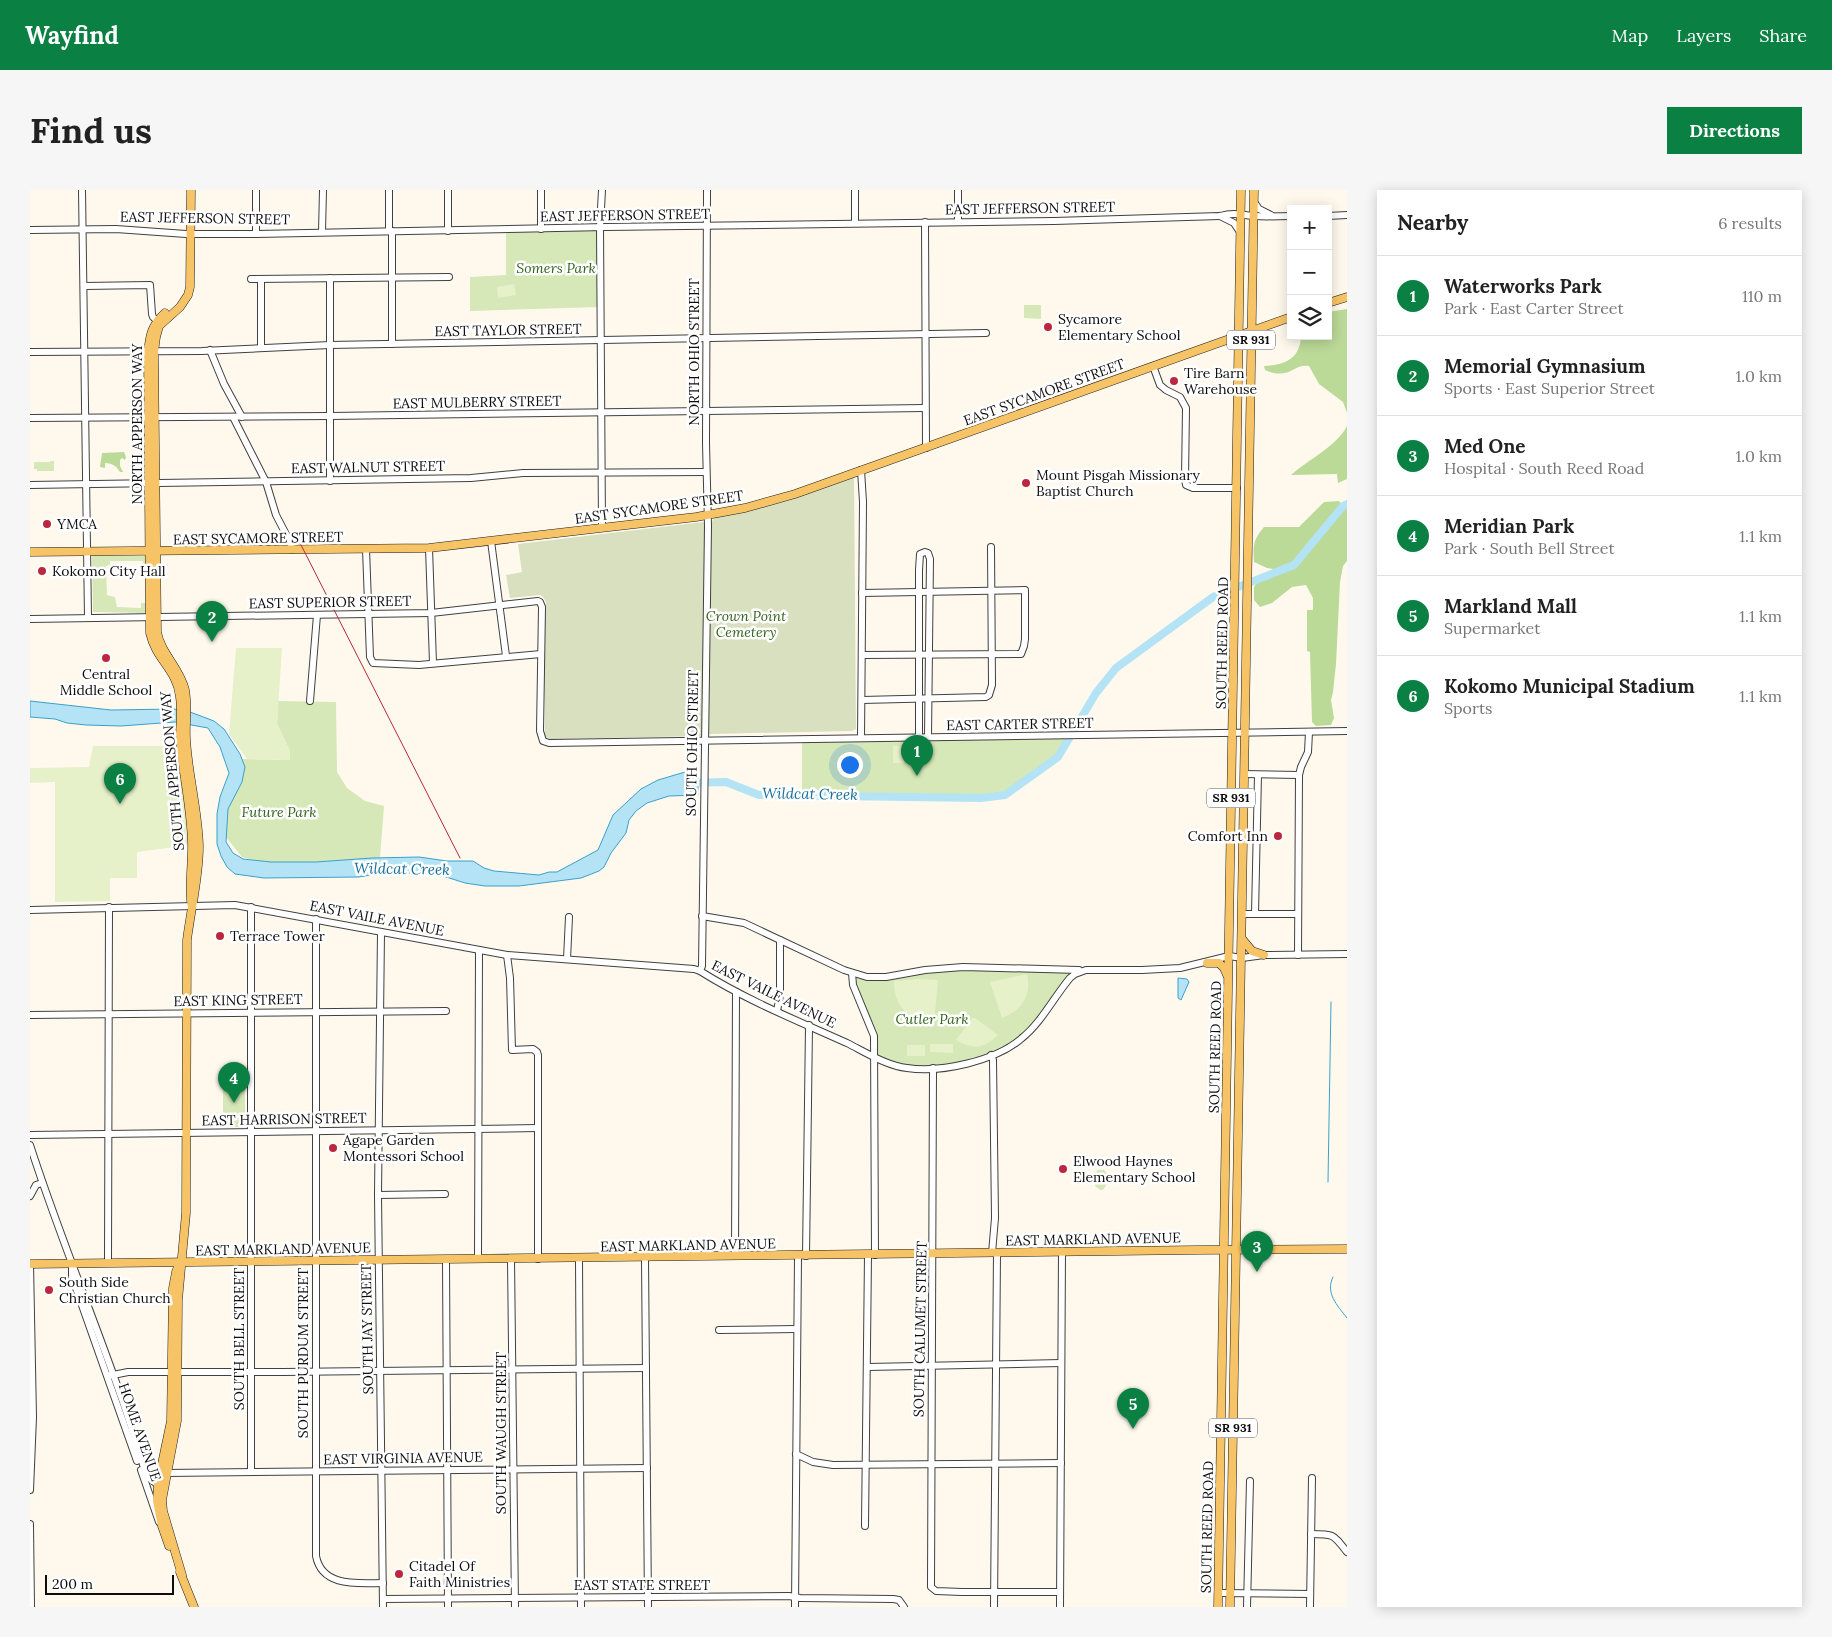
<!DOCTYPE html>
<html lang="en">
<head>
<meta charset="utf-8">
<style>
	:root { --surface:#fff; --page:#f6f6f6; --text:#222; --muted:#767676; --line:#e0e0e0; --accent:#0b8043 }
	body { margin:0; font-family:Lora,serif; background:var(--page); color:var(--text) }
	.controls { position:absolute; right:15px; top:15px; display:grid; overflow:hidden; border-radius:0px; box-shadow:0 2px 12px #0003 }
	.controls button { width:45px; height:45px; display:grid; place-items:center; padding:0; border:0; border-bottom:1px solid var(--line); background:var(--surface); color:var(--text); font:25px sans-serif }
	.scale { position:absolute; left:15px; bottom:12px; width:129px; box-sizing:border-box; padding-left:5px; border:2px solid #0d0d0d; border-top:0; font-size:14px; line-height:18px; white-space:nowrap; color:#0d0d0d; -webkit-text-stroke:4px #fff; paint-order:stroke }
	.you { position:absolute; left:819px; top:574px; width:18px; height:18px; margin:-12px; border:4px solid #fff; border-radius:50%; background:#1a73e8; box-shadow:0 0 0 8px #1a73e833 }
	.badge { display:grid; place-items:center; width:32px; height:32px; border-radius:50%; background:var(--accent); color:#fff; font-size:16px; font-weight:700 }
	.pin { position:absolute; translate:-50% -41px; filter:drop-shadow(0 1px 2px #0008) }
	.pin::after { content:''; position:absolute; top:26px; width:18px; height:15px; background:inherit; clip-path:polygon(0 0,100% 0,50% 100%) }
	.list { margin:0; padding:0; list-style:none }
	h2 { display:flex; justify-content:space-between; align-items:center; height:65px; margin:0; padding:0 20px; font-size:21px }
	h2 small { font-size:16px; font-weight:400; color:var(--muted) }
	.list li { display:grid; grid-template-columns:32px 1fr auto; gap:15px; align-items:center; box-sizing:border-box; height:80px; padding:0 20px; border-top:1px solid var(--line) }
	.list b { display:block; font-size:19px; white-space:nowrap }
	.list p { margin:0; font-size:16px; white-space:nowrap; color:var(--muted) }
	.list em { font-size:16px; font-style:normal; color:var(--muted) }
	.icon { flex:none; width:28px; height:28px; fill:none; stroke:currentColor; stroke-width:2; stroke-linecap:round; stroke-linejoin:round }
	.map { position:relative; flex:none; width:1317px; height:1417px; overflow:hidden; border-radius:0px }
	header { display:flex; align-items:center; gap:30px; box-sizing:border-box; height:70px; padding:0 25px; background:var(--accent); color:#fff }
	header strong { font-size:24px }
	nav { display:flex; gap:28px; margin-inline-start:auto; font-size:18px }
	.intro { display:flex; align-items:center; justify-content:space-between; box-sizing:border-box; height:120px; padding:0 30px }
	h1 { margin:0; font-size:35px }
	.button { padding:12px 22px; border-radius:0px; background:var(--accent); color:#fff; font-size:18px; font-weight:700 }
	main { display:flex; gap:30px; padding:0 30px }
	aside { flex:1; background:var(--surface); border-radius:0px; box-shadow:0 2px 12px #0003 }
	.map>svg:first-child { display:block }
	.green { fill:#d6e8b7; fill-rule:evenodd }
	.forest { fill:#bbd997 }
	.cemetery { fill:#d8e0bf }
	.pitch { fill:#e6f0c9 }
	.water { fill:#b3e3f5; stroke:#3ba0cb }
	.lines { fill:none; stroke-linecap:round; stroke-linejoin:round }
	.stream { stroke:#3ba0cb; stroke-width:1 }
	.river { stroke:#b3e3f5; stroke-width:8 }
	.minor-casing { stroke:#404040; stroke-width:8 }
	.major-casing { stroke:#1e1e1e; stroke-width:9 }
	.minor { stroke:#fff; stroke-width:6 }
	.major { stroke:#f6c466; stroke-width:8 }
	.rail { stroke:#ba273e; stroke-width:1 }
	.poi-dot { fill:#ba273e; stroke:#fff; stroke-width:2 }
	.labels { text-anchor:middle; stroke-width:5; stroke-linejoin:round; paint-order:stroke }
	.shield { fill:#fff; stroke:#565656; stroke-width:1 }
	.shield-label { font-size:12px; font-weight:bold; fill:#0d0d0d }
	.street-label { font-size:14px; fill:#0d0d0d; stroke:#fff }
	.park-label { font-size:14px; font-style:italic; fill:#34631e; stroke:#fff }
	.poi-label { font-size:14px; fill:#0d0d0d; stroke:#fff; text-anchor:start }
	.water-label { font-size:15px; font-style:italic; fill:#18709c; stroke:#fff }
</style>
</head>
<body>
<header>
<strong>Wayfind</strong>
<nav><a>Map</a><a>Layers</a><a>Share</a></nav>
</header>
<div class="intro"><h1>Find us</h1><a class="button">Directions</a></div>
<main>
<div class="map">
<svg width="1317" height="1417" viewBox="0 0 1317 1417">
	<rect width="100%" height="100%" fill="#fff9ed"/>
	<!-- green -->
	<g class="green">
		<polygon points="570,37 571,117 440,121 440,87 476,85 476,39"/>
		<polygon points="994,115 1011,115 1011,129 994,128"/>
		<polygon points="21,271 24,271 24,281 7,281 7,279 4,279 4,272 20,272"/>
		<path d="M 62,366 L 116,366 L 118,423 L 63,422 ZM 80,371 L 113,371 L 113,375 L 116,375 L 116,413 L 111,413 L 111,418 L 87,417 L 85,407 L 77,405 L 76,376 L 80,375 Z"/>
		<polygon points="248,511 306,512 307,582 317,598 335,611 354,616 350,668 242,675 212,667 192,642 206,569 260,570 260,561 247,534"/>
		<polygon points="1041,545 1028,567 975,605 951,608 772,606 772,549"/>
		<polygon points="895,780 1042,780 1045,784 1001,839 984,854 934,874 878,879 845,866 845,857 822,783 837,787"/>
		<rect x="193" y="889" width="22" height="48"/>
		<polygon points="1068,980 1074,980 1077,983 1078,992 1073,1000 1070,1000 1065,996 1065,983"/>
	</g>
	<!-- forest -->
	<g class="forest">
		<path d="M 1317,119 L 1317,223 L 1313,212 L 1289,194 L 1279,176 C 1263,173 1260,191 1235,180 L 1234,176 C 1255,175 1270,169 1271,146 L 1298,146 L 1298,122 Z"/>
		<path d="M 1317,236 L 1317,289 L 1308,293 L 1307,284 L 1261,285 C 1278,270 1308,255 1317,236 Z"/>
		<path d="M 94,262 L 96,267 L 95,270 L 92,268 L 90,270 L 90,276 L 93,282 L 90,282 C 87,276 81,273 75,273 L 75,278 L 70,277 L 72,263 Z"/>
		<path d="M 1309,311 L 1313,316 L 1317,314 L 1317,371 L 1313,376 L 1310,392 L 1306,474 L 1303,502 L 1301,510 L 1304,528 L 1301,535 L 1286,536 L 1282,532 L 1280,462 L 1277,461 L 1277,420 L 1283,420 L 1283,408 L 1276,395 L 1262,397 L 1242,413 L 1230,417 L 1224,410 L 1224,397 L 1229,389 L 1250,380 L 1237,378 L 1224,372 C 1223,355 1223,350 1234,337 L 1269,337 L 1294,312 Z"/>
	</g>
	<!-- cemetery -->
	<polygon class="cemetery" points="824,287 826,539 822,541 681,544 671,546 521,549 515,547 514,458 516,412 513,407 510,405 480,408 476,385 492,382 488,354 682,331 686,327 749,313"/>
	<!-- pitch -->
	<g class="pitch">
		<polygon points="484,94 486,105 468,108 467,97"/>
		<polygon points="206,458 252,458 247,534 260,561 260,570 217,569 199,544"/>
		<polygon points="63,556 147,556 159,636 160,655 107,662 107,688 80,688 80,711 25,712 25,592 0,593 0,578 59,577"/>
		<rect x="863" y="556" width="11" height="17"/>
		<rect x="877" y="556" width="11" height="17"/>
		<path d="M 997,784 C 1002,805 992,821 972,828 L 960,792 Z"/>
		<path d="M 889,789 L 908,790 L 904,834 C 880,833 863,815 864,791 Z"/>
		<path d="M 942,828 L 945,828 L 968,845 C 953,859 944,860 926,850 Z"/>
		<polygon points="900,854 923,854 923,863 900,862"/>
		<rect x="877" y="855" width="18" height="11"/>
	</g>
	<!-- water -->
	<g class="water">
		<polygon points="0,511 81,520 144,519 160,522 184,531 194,539 210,564 215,577 212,592 198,619 196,652 203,663 213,669 241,672 286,672 342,668 389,667 417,671 443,671 454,678 464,681 509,685 519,682 527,682 568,660 583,625 611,599 628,590 655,582 664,583 668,587 668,605 639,606 617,613 606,621 599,630 596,643 581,663 574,677 569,681 551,688 489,696 455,696 435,693 413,686 390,683 352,683 329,687 234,688 205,684 197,677 191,666 187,654 187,624 190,607 199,583 190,557 178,538 145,532 91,536 56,535 37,533 25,529 0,527"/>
		<polygon points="1148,788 1157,789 1159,792 1151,810 1148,808"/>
	</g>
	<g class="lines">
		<!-- stream -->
		<g class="stream">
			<polyline points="1298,992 1301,812"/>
			<path d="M 1303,1087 C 1295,1103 1307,1115 1317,1128"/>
		</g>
		<!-- river -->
		<polyline class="river" points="657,593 696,592 729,605 951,608 975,605 1028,567 1066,503 1086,478 1183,407 1264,375 1313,316 1317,314"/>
		<defs>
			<g id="minor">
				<polyline points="52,0 58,428"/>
				<polyline points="226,0 226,44"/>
				<polyline points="359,0 359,41"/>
				<polyline points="572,0 570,37 572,338"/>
				<polyline points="928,0 928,32"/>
				<polyline points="1224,12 1229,19 1241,25"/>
				<polyline points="1190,26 1204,33 1210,42"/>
				<polyline points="1298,26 1317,25"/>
				<polyline points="895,32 896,258"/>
				<polyline points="825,33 825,0"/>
				<polyline points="511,39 511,0"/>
				<path d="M 0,40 L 86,39 L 156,44 L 226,44 L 576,37 L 1024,31 L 1190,26 C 1205,22 1211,25 1225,26 C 1237,27 1249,26 1261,26"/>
				<polyline points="418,41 418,0"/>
				<polyline points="292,42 293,0"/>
				<polyline points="300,88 300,291"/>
				<polyline points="221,89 419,87"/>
				<polyline points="231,89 231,158"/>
				<polyline points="54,96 120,95 122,124 123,127 130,134"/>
				<polyline points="362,154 362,41"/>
				<polyline points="180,160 194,194 212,227"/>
				<polyline points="0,162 172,161 300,155 956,143"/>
				<polyline points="1123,176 1130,195 1136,200 1150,207 1156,218 1155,289 1156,295 1163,298 1207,298"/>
				<polyline points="203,227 236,292 246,325 260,352 262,360"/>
				<polyline points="0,228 300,226 894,218"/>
				<polyline points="831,280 833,312 831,548"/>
				<polyline points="0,295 441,288 493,283 676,282"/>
				<polyline points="461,351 476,466"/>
				<polyline points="399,358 403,473"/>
				<polyline points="336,359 340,467 343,473 389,475 511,464"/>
				<polyline points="832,403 995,400 995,449 994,456 991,464 833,465"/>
				<polyline points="0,429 401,423 508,411 510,412 512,417 510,541 513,551 519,553 1317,541"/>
				<polyline points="832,510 956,507 959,505 962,495 961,357"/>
				<polyline points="280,511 287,425"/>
				<polyline points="889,548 889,380 890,364 895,362 898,363 900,369 898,547"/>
				<polyline points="1214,584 1269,585"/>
				<polyline points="221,717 221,1282"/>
				<path d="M 0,720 L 205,715 L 477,765 L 664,779 L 670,781 C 716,810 768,831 817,853 C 835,862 857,876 877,878 C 911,883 966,871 992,848 C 1011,833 1024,807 1040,788 L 1045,784 L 1056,780 L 1112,780 L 1150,778 L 1199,766 L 1212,768 L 1234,765 L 1317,764"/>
				<polyline points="1212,724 1268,724"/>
				<polyline points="1225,724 1228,585"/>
				<polyline points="672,726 714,733 814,780 837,787 856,787 895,780 933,777 1049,780"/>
				<path d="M 286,729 L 286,1366 C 292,1398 329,1393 353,1393"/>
				<polyline points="351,742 348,1005 353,1417"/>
				<polyline points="477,765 480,788 482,860 503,859 507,862 508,865 508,1069"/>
				<polyline points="1268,765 1269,585 1271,577 1278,562 1279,542"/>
				<polyline points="537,769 539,727"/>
				<polyline points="670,781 672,776 678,336 676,253 677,0"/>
				<polyline points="822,783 823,795 844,846 845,1065"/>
				<polyline points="747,821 750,805 750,750"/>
				<polyline points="0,825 416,821"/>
				<polyline points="961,865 963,870 965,1028 962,1063"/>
				<polyline points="903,878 901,1397 906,1401 932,1402 1030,1402"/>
				<polyline points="0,945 508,938"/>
				<path d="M 0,955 C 35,1064 82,1169 114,1278 L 119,1288 L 131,1297"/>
				<polyline points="348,1005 415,1004"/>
				<polyline points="0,1006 6,995 12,993"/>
				<polyline points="705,1066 706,802"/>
				<polyline points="776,1066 779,835"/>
				<polyline points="549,1068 551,1417"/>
				<polyline points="615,1068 618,1417"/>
				<polyline points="448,1069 449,760"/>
				<polyline points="481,1069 485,1417"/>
				<polyline points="416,1070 418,1417"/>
				<polyline points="78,1073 79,717"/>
				<polyline points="0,1074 3,1227 0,1300"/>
				<polyline points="42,1077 42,1087 107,1271"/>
				<polyline points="689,1140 767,1139"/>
				<polyline points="837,1177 1031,1173"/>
				<polyline points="78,1186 98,1182 253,1182 616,1178"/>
				<polyline points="766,1264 783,1272 803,1275 1031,1273"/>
				<polyline points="111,1280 129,1332"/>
				<polyline points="134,1283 617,1278"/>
				<polyline points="0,1334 1,1417"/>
				<polyline points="835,1336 838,1065"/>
				<path d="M 1281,1344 C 1304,1344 1303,1344 1317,1362"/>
				<polyline points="1188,1403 1280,1404"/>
				<polyline points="353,1409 759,1406 770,1408 863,1409 869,1410 874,1417"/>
				<polyline points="765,1417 768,1066"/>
				<polyline points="964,1417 967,1063"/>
				<polyline points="1030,1417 1032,1062"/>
				<polyline points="1217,1417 1220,1291"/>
				<polyline points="1280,1417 1282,1288"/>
			</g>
			<g id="major">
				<polyline points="1298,113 1317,107"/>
				<path d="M 135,123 C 122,135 120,144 118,162 L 120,443 C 126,470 147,479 150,507 C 152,521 150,536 150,549 C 153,584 161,617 162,652 C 163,666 158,707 162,716"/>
				<polyline points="0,362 399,358 666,327 715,318 765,304 1261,127"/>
				<polyline points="1212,749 1222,761 1234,765"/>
				<polyline points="1177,773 1189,773 1194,778 1197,785"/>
				<polyline points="0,1074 1166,1060 1317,1059"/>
				<polyline points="139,1356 132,1336 127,1311 128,1293 141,1231 143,1098 146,1082 149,1074"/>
				<polyline points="150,1382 164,1417"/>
				<path d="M 152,1385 L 133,1321 L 132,1310 L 147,1231 L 148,1110 L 156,1023 L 157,750 C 161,718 169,688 169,656 C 168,620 158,585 156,549 C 155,533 158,516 155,500 C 150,478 131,464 127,442 L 124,162 L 126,147 L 129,136 L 150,117 L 158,105 L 160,97 L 161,0"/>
				<polyline points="1188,1417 1211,0"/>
				<polyline points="1200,1417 1224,0"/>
			</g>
		</defs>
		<!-- minor casing -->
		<use href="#minor" class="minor-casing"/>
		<!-- major casing -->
		<use href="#major" class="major-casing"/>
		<!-- minor -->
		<use href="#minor" class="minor"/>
		<!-- major -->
		<use href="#major" class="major"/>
		<!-- rail -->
		<polyline class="rail" points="268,349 430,668"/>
	</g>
	<!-- markers -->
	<g class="poi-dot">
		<circle cx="1018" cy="137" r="5"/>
		<circle cx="1144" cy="191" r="5"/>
		<circle cx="996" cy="293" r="5"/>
		<circle cx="17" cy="334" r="5"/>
		<circle cx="12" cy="381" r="5"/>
		<circle cx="76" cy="468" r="5"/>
		<circle cx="1248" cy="646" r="5"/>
		<circle cx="190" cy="746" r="5"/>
		<circle cx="303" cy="958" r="5"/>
		<circle cx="1033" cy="979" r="5"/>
		<circle cx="19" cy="1100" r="5"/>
		<circle cx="369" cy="1384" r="5"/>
	</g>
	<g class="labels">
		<!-- shield labels -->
		<g class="shield">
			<rect x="1197" y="140.5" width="48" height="19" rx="4"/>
			<rect x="1177" y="598.5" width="48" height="19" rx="4"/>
			<rect x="1179" y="1228.5" width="48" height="19" rx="4"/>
		</g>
		<g class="shield-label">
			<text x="1221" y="154">SR 931</text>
			<text x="1201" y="612">SR 931</text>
			<text x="1203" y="1242">SR 931</text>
		</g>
		<!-- street labels -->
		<g class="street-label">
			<text transform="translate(1000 18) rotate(-1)" y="5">EAST JEFFERSON STREET</text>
			<text transform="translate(595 25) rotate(-1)" y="5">EAST JEFFERSON STREET</text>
			<text transform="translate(175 28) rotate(1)" y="5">EAST JEFFERSON STREET</text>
			<text transform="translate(478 140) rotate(-1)" y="5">EAST TAYLOR STREET</text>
			<text transform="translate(664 162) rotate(-90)" y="5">NORTH OHIO STREET</text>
			<text transform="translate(1014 202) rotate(-20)" y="5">EAST SYCAMORE STREET</text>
			<text transform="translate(447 212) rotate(-1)" y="5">EAST MULBERRY STREET</text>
			<text transform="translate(107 234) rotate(-90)" y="5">NORTH APPERSON WAY</text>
			<text transform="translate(338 277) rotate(-1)" y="5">EAST WALNUT STREET</text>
			<text transform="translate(629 317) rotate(-8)" y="5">EAST SYCAMORE STREET</text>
			<text transform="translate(228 348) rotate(-1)" y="5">EAST SYCAMORE STREET</text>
			<text transform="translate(300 412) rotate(-1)" y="5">EAST SUPERIOR STREET</text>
			<text transform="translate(1192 453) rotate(-89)" y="5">SOUTH REED ROAD</text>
			<text transform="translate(990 534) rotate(-1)" y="5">EAST CARTER STREET</text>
			<text transform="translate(662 553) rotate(-89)" y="5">SOUTH OHIO STREET</text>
			<text transform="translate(142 581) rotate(-95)" y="5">SOUTH APPERSON WAY</text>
			<text transform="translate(347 728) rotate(11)" y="5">EAST VAILE AVENUE</text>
			<text transform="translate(744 804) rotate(26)" y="5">EAST VAILE AVENUE</text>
			<text transform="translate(208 810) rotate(-1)" y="5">EAST KING STREET</text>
			<text transform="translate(1185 857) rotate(-89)" y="5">SOUTH REED ROAD</text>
			<text transform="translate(254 929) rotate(-1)" y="5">EAST HARRISON STREET</text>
			<text transform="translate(1063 1049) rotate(-1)" y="5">EAST MARKLAND AVENUE</text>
			<text transform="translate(658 1055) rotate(-1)" y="5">EAST MARKLAND AVENUE</text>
			<text transform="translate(253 1059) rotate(-1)" y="5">EAST MARKLAND AVENUE</text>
			<text transform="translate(337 1139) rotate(-91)" y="5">SOUTH JAY STREET</text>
			<text transform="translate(890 1139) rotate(-89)" y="5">SOUTH CALUMET STREET</text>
			<text transform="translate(209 1149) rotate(-90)" y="5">SOUTH BELL STREET</text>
			<text transform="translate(273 1163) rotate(-90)" y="5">SOUTH PURDUM STREET</text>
			<text transform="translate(110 1242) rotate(71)" y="5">HOME AVENUE</text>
			<text transform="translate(471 1243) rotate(-90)" y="5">SOUTH WAUGH STREET</text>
			<text transform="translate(373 1268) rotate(-1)" y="5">EAST VIRGINIA AVENUE</text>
			<text transform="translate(1177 1337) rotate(-89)" y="5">SOUTH REED ROAD</text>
			<text x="612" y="1400">EAST STATE STREET</text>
		</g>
		<!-- park labels -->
		<g class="park-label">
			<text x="526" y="83">Somers Park</text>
			<text x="716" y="431">Crown Point<tspan x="716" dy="16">Cemetery</tspan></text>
			<text x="249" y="627">Future Park</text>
			<text x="902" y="834">Cutler Park</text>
		</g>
		<!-- poi labels -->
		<g class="poi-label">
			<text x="1028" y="134">Sycamore<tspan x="1028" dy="16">Elementary School</tspan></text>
			<text x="1154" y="188">Tire Barn<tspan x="1154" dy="16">Warehouse</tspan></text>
			<text x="1006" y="290">Mount Pisgah Missionary<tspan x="1006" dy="16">Baptist Church</tspan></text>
			<text x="27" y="339">YMCA</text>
			<text x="22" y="386">Kokomo City Hall</text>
			<text x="76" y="489" text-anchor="middle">Central<tspan x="76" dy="16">Middle School</tspan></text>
			<text x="1238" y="651" text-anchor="end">Comfort Inn</text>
			<text x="200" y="751">Terrace Tower</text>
			<text x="313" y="955">Agape Garden<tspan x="313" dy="16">Montessori School</tspan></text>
			<text x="1043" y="976">Elwood Haynes<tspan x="1043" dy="16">Elementary School</tspan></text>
			<text x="29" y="1097">South Side<tspan x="29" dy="16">Christian Church</tspan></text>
			<text x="379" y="1381">Citadel Of<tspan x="379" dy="16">Faith Ministries</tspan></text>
		</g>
		<!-- water labels -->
		<g class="water-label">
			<text transform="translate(780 604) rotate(1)" y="5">Wildcat Creek</text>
			<text transform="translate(372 679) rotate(1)" y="5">Wildcat Creek</text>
		</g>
	</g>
</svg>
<div class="controls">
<button>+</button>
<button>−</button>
<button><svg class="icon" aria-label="layers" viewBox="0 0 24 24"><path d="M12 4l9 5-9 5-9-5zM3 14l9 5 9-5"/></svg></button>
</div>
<div class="scale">200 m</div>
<div class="you"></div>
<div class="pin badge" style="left:887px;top:586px">1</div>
<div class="pin badge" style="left:182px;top:452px">2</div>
<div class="pin badge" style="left:1227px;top:1082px">3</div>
<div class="pin badge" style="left:204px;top:913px">4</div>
<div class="pin badge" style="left:1103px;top:1239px">5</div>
<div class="pin badge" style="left:90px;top:614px">6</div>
</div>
<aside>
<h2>Nearby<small>6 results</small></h2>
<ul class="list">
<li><span class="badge">1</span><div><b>Waterworks Park</b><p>Park · East Carter Street</p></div><em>110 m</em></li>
<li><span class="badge">2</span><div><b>Memorial Gymnasium</b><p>Sports · East Superior Street</p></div><em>1.0 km</em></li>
<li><span class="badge">3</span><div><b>Med One</b><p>Hospital · South Reed Road</p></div><em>1.0 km</em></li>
<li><span class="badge">4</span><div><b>Meridian Park</b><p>Park · South Bell Street</p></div><em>1.1 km</em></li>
<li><span class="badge">5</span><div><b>Markland Mall</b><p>Supermarket</p></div><em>1.1 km</em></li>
<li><span class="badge">6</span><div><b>Kokomo Municipal Stadium</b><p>Sports</p></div><em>1.1 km</em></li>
</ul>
</aside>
</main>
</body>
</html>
